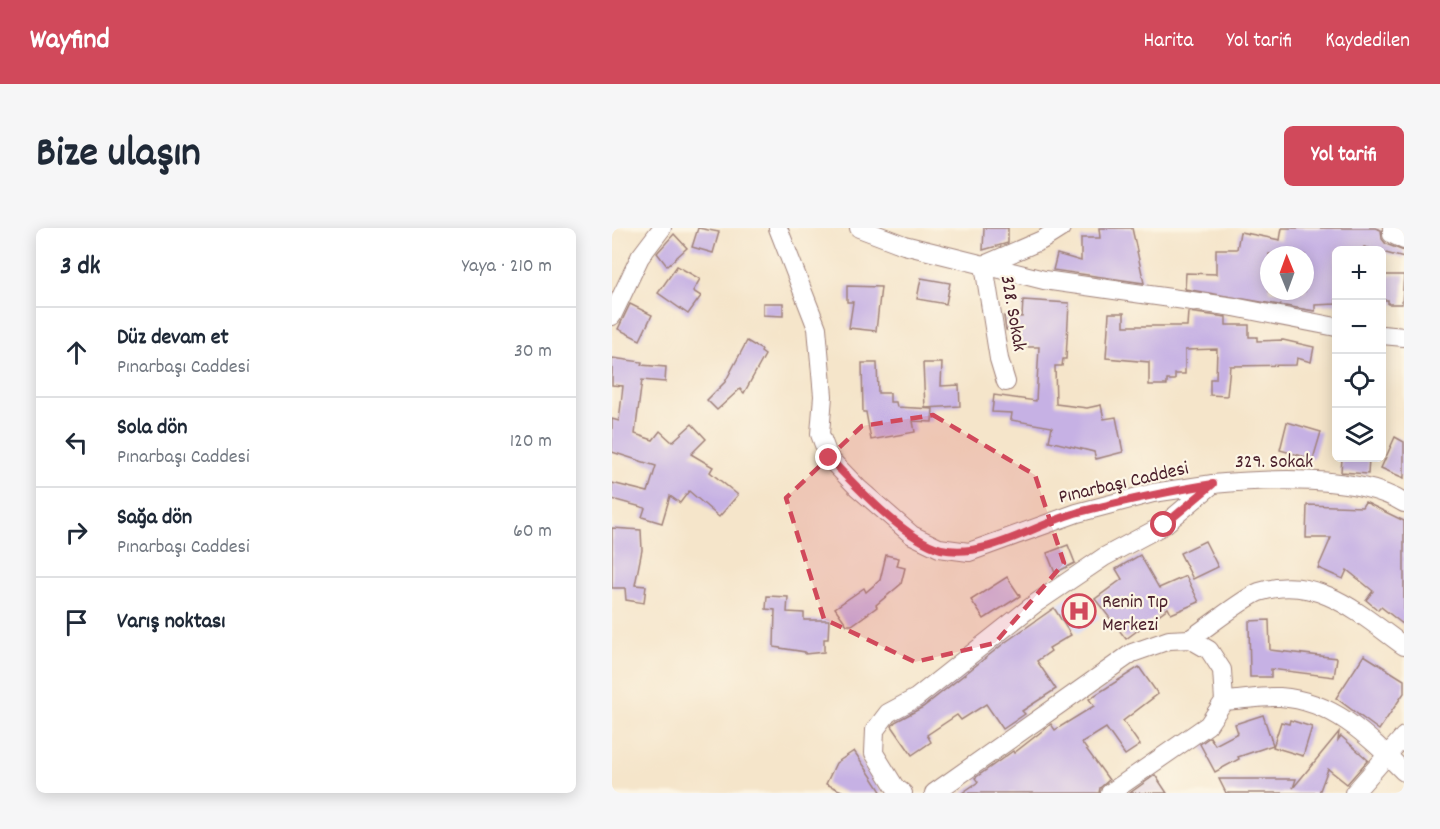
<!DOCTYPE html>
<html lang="tr">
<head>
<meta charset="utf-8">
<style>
	:root { --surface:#fff; --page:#f6f6f7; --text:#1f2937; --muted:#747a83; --line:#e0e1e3; --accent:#d1495b }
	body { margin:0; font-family:Dekko,sans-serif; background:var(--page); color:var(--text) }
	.controls { position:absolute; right:18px; top:18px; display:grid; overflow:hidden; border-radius:9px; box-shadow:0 3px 15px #0003 }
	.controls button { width:54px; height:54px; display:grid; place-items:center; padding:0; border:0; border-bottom:2px solid var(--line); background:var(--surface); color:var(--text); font:30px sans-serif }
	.compass { position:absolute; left:648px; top:18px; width:54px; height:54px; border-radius:50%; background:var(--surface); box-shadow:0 3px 15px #0003; rotate:359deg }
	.stop { position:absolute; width:18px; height:18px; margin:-14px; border:4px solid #d1495b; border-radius:50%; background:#fff }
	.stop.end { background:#d1495b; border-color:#fff; box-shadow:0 2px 6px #0008 }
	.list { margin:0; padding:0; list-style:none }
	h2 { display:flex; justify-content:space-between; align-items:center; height:78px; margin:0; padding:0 24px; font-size:26px }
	h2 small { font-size:20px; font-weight:400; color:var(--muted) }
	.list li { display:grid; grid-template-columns:39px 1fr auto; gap:18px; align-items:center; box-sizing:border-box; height:90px; padding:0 24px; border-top:2px solid var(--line) }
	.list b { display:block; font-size:22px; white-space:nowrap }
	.list p { margin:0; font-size:20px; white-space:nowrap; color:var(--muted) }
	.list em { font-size:20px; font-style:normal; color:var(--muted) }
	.icon { flex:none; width:33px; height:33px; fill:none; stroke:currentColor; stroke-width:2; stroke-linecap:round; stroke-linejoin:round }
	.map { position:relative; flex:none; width:792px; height:565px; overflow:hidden; border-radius:9px }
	header { display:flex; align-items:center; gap:36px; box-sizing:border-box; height:84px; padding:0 30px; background:var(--accent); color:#fff }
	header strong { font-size:28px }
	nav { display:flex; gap:33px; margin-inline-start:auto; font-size:21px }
	.intro { display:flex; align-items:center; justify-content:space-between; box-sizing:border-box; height:144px; padding:0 36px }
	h1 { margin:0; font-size:42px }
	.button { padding:15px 27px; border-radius:9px; background:var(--accent); color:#fff; font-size:21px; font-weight:700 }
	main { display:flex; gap:36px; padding:0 36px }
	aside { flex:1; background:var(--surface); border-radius:9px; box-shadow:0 3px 15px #0003 }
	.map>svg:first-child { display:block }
	.built { fill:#d5d8f9 }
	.building { fill:#c6b1e4; fill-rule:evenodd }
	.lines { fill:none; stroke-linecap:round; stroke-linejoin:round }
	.minor-casing { stroke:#a0827a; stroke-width:20 }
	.minor { stroke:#fff; stroke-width:18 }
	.route { stroke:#d1495b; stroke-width:8 }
	.marked { fill:#d1495b; fill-opacity:0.2; stroke:#d1495b; stroke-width:4.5; stroke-dasharray:12 8; stroke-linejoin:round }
	.labels { text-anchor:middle; stroke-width:4.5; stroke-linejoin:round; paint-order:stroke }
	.street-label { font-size:20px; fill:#4a1f2b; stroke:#fcf5e5 }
	.poi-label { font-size:20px; fill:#4a1f2b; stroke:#fcf5e5; text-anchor:start }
</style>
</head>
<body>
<header>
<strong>Wayfind</strong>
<nav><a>Harita</a><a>Yol tarifi</a><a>Kaydedilen</a></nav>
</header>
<div class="intro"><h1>Bize ulaşın</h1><a class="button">Yol tarifi</a></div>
<main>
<aside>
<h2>3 dk<small>Yaya · 210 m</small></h2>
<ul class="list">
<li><svg class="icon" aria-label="ahead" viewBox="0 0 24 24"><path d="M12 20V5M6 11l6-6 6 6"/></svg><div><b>Düz devam et</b><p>Pınarbaşı Caddesi</p></div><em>30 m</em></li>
<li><svg class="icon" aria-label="left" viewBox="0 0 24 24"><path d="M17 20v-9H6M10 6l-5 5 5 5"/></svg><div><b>Sola dön</b><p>Pınarbaşı Caddesi</p></div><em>120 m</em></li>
<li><svg class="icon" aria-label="right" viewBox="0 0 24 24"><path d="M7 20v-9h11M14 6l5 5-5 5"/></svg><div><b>Sağa dön</b><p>Pınarbaşı Caddesi</p></div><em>60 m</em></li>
<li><svg class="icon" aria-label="arrive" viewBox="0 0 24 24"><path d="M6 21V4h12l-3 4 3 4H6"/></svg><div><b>Varış noktası</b></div></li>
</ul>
</aside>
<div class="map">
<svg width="792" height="565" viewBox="0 0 792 565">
	<rect width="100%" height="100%" fill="#fcf5e5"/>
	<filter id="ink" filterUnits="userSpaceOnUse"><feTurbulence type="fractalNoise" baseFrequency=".0167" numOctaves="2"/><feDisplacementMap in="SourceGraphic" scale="12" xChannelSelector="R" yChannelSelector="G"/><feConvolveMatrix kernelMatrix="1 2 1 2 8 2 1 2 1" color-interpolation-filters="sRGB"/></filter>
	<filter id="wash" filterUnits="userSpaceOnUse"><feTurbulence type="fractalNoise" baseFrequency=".008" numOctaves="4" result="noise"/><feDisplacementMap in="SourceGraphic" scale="24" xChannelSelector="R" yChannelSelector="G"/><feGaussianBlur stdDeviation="1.35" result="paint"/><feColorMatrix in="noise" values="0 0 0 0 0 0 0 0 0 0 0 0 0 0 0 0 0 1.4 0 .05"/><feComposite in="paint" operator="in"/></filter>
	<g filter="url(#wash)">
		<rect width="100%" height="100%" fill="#f5e5ca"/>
		<!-- built -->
		<polygon class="built" points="467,361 488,390 466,405 445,376"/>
		<g id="blocks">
			<!-- building -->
			<g class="building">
				<polygon points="86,0 107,4 101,25 80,19"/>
				<polygon points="372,0 396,0 396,15 371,22"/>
				<polygon points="487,0 520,0 532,55 441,42 445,26 469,33 469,10 488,10"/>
				<path d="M 670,0 L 763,0 L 769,2 L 770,11 L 774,16 L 792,23 L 792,30 L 752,19 L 751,22 L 724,22 L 724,76 L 703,77 L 703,83 L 573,61 L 574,45 L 604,46 L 604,21 L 625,21 L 628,4 L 668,12 ZM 657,26 L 693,27 L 693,63 L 657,63 Z"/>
				<polygon points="62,6 75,20 55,38 45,25"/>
				<polygon points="65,38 88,51 81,63 89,68 76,86 46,65"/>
				<polygon points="770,47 792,47 790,76 776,76 776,72 770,72"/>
				<polygon points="309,50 338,55 334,76 305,71"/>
				<polygon points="235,58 269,59 264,103 237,100 241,74 235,74"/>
				<polygon points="411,72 457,75 454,131 451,131 450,138 443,138 444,176 475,180 489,177 492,191 504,189 511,224 484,231 482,224 437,213 440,199 399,192 400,185 380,184 382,167 424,173 427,119 407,119 406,102 394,102 392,88 410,89"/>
				<polygon points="151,75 171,75 171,88 151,87"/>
				<polygon points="18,76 40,87 28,112 6,101"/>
				<polygon points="576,84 614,89 614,97 637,97 637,109 645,109 645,113 671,112 702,119 699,134 685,130 684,137 618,138 615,168 598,167 598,151 604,151 605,121 573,122 573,146 563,146 563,152 555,152 555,157 537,157 537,134 494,130 497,85 512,85 512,98 575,98"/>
				<polygon points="135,113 150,122 149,124 153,127 132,165 128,161 105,182 95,172 113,154"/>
				<polygon points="0,130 30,134 29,137 54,139 53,154 30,152 23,206 41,212 48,203 60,214 80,196 94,211 79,226 101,239 98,244 126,267 107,289 77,263 68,275 58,268 50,295 30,289 33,280 0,271 0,255 36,264 44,238 0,224 0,191 7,193 11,158 0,157"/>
				<polygon points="250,135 265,135 266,165 278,165 278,174 284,174 285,179 321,181 320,194 301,193 303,204 259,212 254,184 251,184"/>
				<polygon points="311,135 330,135 329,158 347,157 348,178 313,180"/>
				<polygon points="675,194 709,204 701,231 668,222"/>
				<polygon points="783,209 792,214 792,250 769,240"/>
				<polygon points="730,230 757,230 756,246 729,244"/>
				<polygon points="753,274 792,293 792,397 769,379 766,382 754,372 761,363 735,342 731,351 706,340 719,310 694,310 695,277 750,279"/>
				<polygon points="0,300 29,302 30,322 23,357 34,358 32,375 14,372 13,360 0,360"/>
				<polygon points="593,313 606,339 581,351 568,325"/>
				<polygon points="456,317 463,335 443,345 435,325"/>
				<polygon points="274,327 287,330 285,338 293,340 289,356 264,377 265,379 240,397 235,397 223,380 252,360 254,364 268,352"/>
				<polygon points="528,327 547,360 574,348 587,374 559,386 556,380 514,411 483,371 510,351 504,341"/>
				<polygon points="395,349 408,368 372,391 359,372"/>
				<polygon points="155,368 176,369 175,384 192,385 192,392 217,392 216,411 212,411 212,424 193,426 193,424 162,419 163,382 154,381"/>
				<polygon points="442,380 459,407 437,420 439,423 425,433 444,461 410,483 413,486 391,501 374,476 349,492 345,487 315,507 319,514 300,527 280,498 283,494 311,479 395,413"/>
				<polygon points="657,392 658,422 725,430 722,449 659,441 659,449 638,449 637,393"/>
				<polygon points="752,427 792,452 792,465 767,502 724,470"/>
				<polygon points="527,439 546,466 511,493 528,517 513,527 494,500 470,515 497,552 488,560 487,565 350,565 366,554 363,550 401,523 402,525 439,496 443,502 482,478 477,471"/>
				<polygon points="651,487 661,517 626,529 627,531 603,544 588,516 598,509 603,517 626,505 623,496"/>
				<polygon points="678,492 700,499 691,528 661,519 669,494 677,496"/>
				<polygon points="727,504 726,512 729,508 756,532 735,556 716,541 707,565 614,565 607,551 684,551 681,560"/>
				<polygon points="242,523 259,548 270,565 234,565 214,556 224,535"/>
				<polygon points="543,547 555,565 518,565"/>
			</g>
		</g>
	</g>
	<g filter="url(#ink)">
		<use href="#blocks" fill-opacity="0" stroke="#a0827a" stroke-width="1.5"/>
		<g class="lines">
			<defs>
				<g id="minor">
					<polyline points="166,0 205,100 211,168 208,206 217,230 246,260 300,307 327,320 357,324 465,285 541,265 601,256 552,297 492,329 424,375 304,470 276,485 263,502 262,525 283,559 291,565"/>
					<polyline points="247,0 292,17 432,52 622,79 724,99"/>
					<polyline points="780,0 780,6 792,12"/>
					<polyline points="0,88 28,29 50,0"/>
					<polyline points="770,107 792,109"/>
					<polyline points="394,154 387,131 372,37 430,12 449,0"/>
					<path d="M 601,256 C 653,251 747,246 792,275"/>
					<path d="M 578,411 C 593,401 632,370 647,364 C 705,345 749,387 792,418"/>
					<path d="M 612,473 C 630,472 650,468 668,469 C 722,473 756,508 792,544"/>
					<polyline points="322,565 520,425 557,412 578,411 597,422 610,442 612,473 596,497 498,565"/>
					<polyline points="742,565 792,508"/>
				</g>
			</defs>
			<!-- minor casing -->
			<use href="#minor" class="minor-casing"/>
			<!-- minor -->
			<use href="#minor" class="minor"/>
		</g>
	</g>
	<g class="lines" filter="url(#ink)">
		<!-- route -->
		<path class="route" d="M 217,230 C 242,256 294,313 329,321 C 376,331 423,296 467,284 C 512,273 556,263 601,256 L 552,297"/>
	</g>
	<!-- marked area -->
	<path class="marked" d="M 321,187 L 423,247 L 452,335 L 383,415 L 303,434 L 212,391 L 174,270 L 250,198 Z"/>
	<!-- icons -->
	<defs>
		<symbol id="hospital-ring" viewBox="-11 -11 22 22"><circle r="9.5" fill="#fcf5e5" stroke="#d1495b" stroke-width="1.5"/><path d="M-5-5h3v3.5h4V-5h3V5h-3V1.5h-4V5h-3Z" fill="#d1495b"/></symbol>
	</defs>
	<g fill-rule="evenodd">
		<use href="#hospital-ring" x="448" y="364" width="38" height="38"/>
	</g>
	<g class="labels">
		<!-- street labels -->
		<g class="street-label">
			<text transform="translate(403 85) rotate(80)" y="7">328. Sokak</text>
			<text x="662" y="239">329. Sokak</text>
			<text transform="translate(511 253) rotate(-13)" y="7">Pınarbaşı Caddesi</text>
		</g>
		<!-- poi labels -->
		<g class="poi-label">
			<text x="490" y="379">Renin Tıp<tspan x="490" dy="23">Merkezi</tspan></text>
		</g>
	</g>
</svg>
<div class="controls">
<button>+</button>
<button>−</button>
<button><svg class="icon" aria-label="locate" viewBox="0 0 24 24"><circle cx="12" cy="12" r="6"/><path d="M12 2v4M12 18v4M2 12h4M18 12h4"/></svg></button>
<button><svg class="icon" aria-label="layers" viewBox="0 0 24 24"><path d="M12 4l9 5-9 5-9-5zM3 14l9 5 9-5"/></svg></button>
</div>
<svg class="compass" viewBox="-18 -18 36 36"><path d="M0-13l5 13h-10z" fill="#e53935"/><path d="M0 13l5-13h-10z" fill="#747a83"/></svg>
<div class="stop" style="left:552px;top:297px"></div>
<div class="stop end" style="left:217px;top:230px"></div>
</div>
</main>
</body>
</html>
